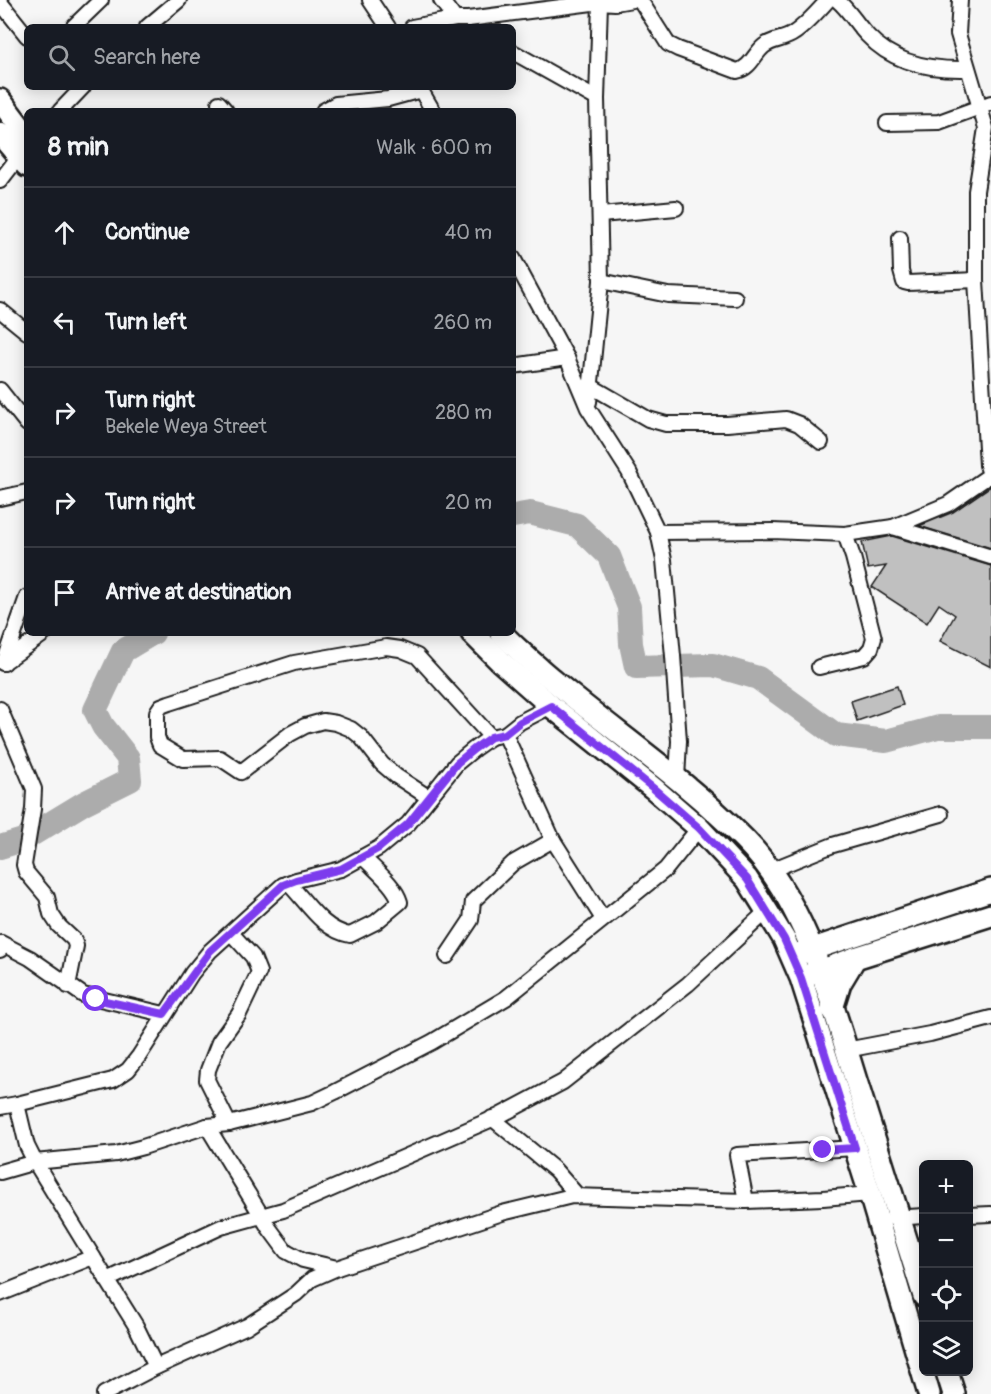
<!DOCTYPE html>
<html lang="en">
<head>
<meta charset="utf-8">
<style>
	:root { --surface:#171b24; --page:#242831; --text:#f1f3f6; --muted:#9ea1a6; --line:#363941 }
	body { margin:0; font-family:Pangolin,sans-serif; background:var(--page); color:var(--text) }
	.controls { position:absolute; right:18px; bottom:18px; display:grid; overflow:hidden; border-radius:9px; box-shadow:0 3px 15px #0003 }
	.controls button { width:54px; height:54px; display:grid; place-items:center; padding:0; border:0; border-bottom:2px solid var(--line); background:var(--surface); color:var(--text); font:30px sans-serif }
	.stop { position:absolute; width:18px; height:18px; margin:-14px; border:4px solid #7c3aed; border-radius:50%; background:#fff }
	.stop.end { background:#7c3aed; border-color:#fff; box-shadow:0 2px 6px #0008 }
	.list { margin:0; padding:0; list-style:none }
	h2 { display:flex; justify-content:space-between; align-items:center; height:78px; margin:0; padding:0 24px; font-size:26px }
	h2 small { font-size:20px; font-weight:400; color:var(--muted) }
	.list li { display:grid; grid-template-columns:39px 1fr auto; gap:18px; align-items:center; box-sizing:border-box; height:90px; padding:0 24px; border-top:2px solid var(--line) }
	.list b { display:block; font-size:22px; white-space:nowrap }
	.list p { margin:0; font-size:20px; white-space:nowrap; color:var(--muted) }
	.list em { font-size:20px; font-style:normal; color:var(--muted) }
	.icon { flex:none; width:33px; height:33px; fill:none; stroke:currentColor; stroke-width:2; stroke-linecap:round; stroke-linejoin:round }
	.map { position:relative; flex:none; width:991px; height:1394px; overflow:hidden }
	.search { position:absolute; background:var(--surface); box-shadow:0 3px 15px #0003; left:24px; top:24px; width:492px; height:66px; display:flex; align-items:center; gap:15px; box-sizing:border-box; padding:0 21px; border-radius:9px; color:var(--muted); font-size:22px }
	.panel { position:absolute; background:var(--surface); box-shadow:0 3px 15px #0003; left:24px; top:108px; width:492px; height:528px; border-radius:9px }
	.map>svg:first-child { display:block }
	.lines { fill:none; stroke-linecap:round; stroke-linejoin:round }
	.river { stroke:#acacac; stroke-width:24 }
	.building { fill:#c0c0c0; stroke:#1c1c1c; stroke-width:1.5 }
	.minor-casing { stroke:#1c1c1c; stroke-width:18 }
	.primary-casing { stroke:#1c1c1c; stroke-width:26 }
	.minor { stroke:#fff; stroke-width:14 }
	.primary { stroke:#fff; stroke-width:21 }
	.route { stroke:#7c3aed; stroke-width:8 }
</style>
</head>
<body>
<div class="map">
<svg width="991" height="1394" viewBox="0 0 991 1394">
	<rect width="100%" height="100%" fill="#f6f6f6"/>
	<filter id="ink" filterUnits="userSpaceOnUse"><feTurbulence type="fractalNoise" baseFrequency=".0167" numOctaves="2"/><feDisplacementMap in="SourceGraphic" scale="12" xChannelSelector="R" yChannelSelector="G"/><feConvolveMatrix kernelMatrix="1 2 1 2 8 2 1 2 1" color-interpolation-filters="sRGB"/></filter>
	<g filter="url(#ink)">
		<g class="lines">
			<!-- river -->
			<g class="river">
				<polyline points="513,516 530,513 577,525 609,556 629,607 631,644 636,667 713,665 758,678 836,735 886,741 938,727 991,727"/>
				<polyline points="0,847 23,840 84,803 130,780 128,758 103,726 95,710 123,651 153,633"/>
			</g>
		</g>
		<!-- building -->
		<g class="building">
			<polygon points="991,486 991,548 919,526 953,512"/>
			<polygon points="892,536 991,566 991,667 940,641 955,615 939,604 927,623 872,587 886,566 868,569 862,542"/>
			<polygon points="897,686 903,705 857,721 851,701"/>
		</g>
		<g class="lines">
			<defs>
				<g id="minor">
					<polyline points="370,0 388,27"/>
					<polyline points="441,0 455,19"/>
					<path d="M 640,0 L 668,44 L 678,49 L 737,71 C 751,68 754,54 764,46 C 773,39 785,40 794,33 C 807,24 818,11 828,0"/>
					<path d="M 837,0 C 850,11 856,24 868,36 C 893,63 932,70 967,69"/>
					<polyline points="0,2 27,36"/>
					<polyline points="73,27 101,0"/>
					<polyline points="147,27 179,0"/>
					<polyline points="412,27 455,19 468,19 600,2 600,0"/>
					<polyline points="513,52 597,99"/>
					<polyline points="419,87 433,111"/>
					<polyline points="219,103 226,111"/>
					<polyline points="60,111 83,87"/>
					<polyline points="323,111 336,104 388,99 421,90"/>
					<polyline points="887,123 939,122 991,103"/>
					<polyline points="0,181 27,146"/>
					<polyline points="601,215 676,208"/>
					<polyline points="900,238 901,271 904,282 908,283 976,280"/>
					<polyline points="513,258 567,358 588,408 629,472 658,532 664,560 673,656 679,741 677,779"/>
					<polyline points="601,281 668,295 735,298"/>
					<polyline points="0,310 27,332"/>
					<polyline points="513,366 567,358"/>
					<polyline points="589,385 648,419 666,424 727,424 786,419 799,424 821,442"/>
					<polyline points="0,390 27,424"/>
					<polyline points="589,402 601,281 597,99 600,2 615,3 632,0"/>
					<polyline points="0,498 27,492"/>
					<polyline points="893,527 991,557"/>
					<polyline points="658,532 772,531 845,534 893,527 948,504 990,475 987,465 976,280 976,191 986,128 958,34 960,0"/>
					<polyline points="3,663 45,633"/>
					<polyline points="4,663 27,597"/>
					<polyline points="819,667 864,656 871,648 874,638 853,557 845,534"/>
					<polyline points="0,709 34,789 33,809 24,865 26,872 47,897 51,914 59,926 74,940 76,946 68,986"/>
					<polyline points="428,797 396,776 382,764 361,737 351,729 336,723 323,721 305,726 290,734 241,772 220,758 183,759 160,745 157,737 157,712 161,706 169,703 294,663 386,647 400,649 417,656 491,737"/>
					<polyline points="553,840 603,919"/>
					<polyline points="771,870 833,845 941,814"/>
					<path d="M 288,883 C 307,902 322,930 350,935 L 376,922 L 400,902 C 395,885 374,869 363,857"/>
					<polyline points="0,950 1,943 30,958 83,995 164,1014"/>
					<polyline points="447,956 471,920 473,901 513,863 553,840 505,734"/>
					<polyline points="846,1050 930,1034 991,1018"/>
					<polyline points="0,1107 17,1104 113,1080 128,1070 139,1056 192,973 210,951 283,885 296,880 341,869 379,848 408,824 457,763 474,749 491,737 505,734 520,722 551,706"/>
					<polyline points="492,1118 555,1170 577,1195"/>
					<polyline points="229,1124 207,1080 208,1070 219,1042 239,1014 259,972 253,957 231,933"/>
					<polyline points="207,1126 269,1228 286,1251 303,1260 337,1268"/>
					<polyline points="0,1172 35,1162 116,1154 143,1147 207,1126 229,1124 312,1103 335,1092 432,1042 506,998 666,869 699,828"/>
					<polyline points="746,1201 737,1155 855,1148"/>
					<polyline points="968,1215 991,1214"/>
					<polyline points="893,1218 924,1216"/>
					<polyline points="93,1257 136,1326 156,1367"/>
					<polyline points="107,1280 221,1227 283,1210 499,1116 563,1082 688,984 767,911"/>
					<polyline points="0,1294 93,1257 35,1162 27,1146 17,1104"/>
					<polyline points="104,1394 156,1367 247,1326 296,1294 312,1279 337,1268 502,1213 572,1196 746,1201 823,1198 870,1194"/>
				</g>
				<g id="primary">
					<polyline points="0,100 27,136"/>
					<polyline points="0,134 27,166"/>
					<polyline points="472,633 501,662 551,706 653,788 699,828 747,879 767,911 784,939 801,978 870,1194 929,1394"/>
					<path d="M 501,633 C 576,708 669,763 744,839 C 806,901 831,1001 857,1084 C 879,1155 902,1225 924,1296"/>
					<polyline points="801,953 991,890"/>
					<polyline points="809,975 855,958 991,915"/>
					<polyline points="832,1009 840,983 855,958"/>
					<polyline points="947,1372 954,1394"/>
				</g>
			</defs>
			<!-- minor casing -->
			<use href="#minor" class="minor-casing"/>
			<!-- primary casing -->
			<use href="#primary" class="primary-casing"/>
			<!-- minor -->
			<use href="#minor" class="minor"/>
			<!-- primary -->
			<use href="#primary" class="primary"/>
		</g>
	</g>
	<g class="lines" filter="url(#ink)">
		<!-- route -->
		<polyline class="route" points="96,999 164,1014 210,951 283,885 296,880 341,869 379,848 408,824 457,763 474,749 491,737 505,734 520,722 551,706 653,788 699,828 747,879 784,939 801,978 855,1148 823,1150"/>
	</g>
</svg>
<div class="controls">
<button>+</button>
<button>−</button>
<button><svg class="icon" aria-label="locate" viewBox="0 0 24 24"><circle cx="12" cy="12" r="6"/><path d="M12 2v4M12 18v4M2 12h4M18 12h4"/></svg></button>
<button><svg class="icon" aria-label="layers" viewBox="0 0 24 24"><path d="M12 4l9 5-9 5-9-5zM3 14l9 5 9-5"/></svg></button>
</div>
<div class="stop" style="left:96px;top:999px"></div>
<div class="stop end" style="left:823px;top:1150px"></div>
<div class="search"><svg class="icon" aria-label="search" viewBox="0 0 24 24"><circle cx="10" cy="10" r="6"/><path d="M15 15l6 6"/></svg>Search here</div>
<section class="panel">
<h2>8 min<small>Walk · 600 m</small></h2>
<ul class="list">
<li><svg class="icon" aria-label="ahead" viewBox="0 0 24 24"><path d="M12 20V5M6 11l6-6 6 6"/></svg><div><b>Continue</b></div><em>40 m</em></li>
<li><svg class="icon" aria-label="left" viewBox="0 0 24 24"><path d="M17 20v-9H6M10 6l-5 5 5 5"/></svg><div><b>Turn left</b></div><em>260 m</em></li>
<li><svg class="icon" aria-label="right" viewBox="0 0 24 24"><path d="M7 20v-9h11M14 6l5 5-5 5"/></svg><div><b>Turn right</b><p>Bekele Weya Street</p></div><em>280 m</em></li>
<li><svg class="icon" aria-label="right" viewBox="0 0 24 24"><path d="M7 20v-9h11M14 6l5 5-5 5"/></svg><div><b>Turn right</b></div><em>20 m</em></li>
<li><svg class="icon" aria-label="arrive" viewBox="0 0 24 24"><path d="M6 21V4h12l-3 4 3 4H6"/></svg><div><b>Arrive at destination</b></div></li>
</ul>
</section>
</div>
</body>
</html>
